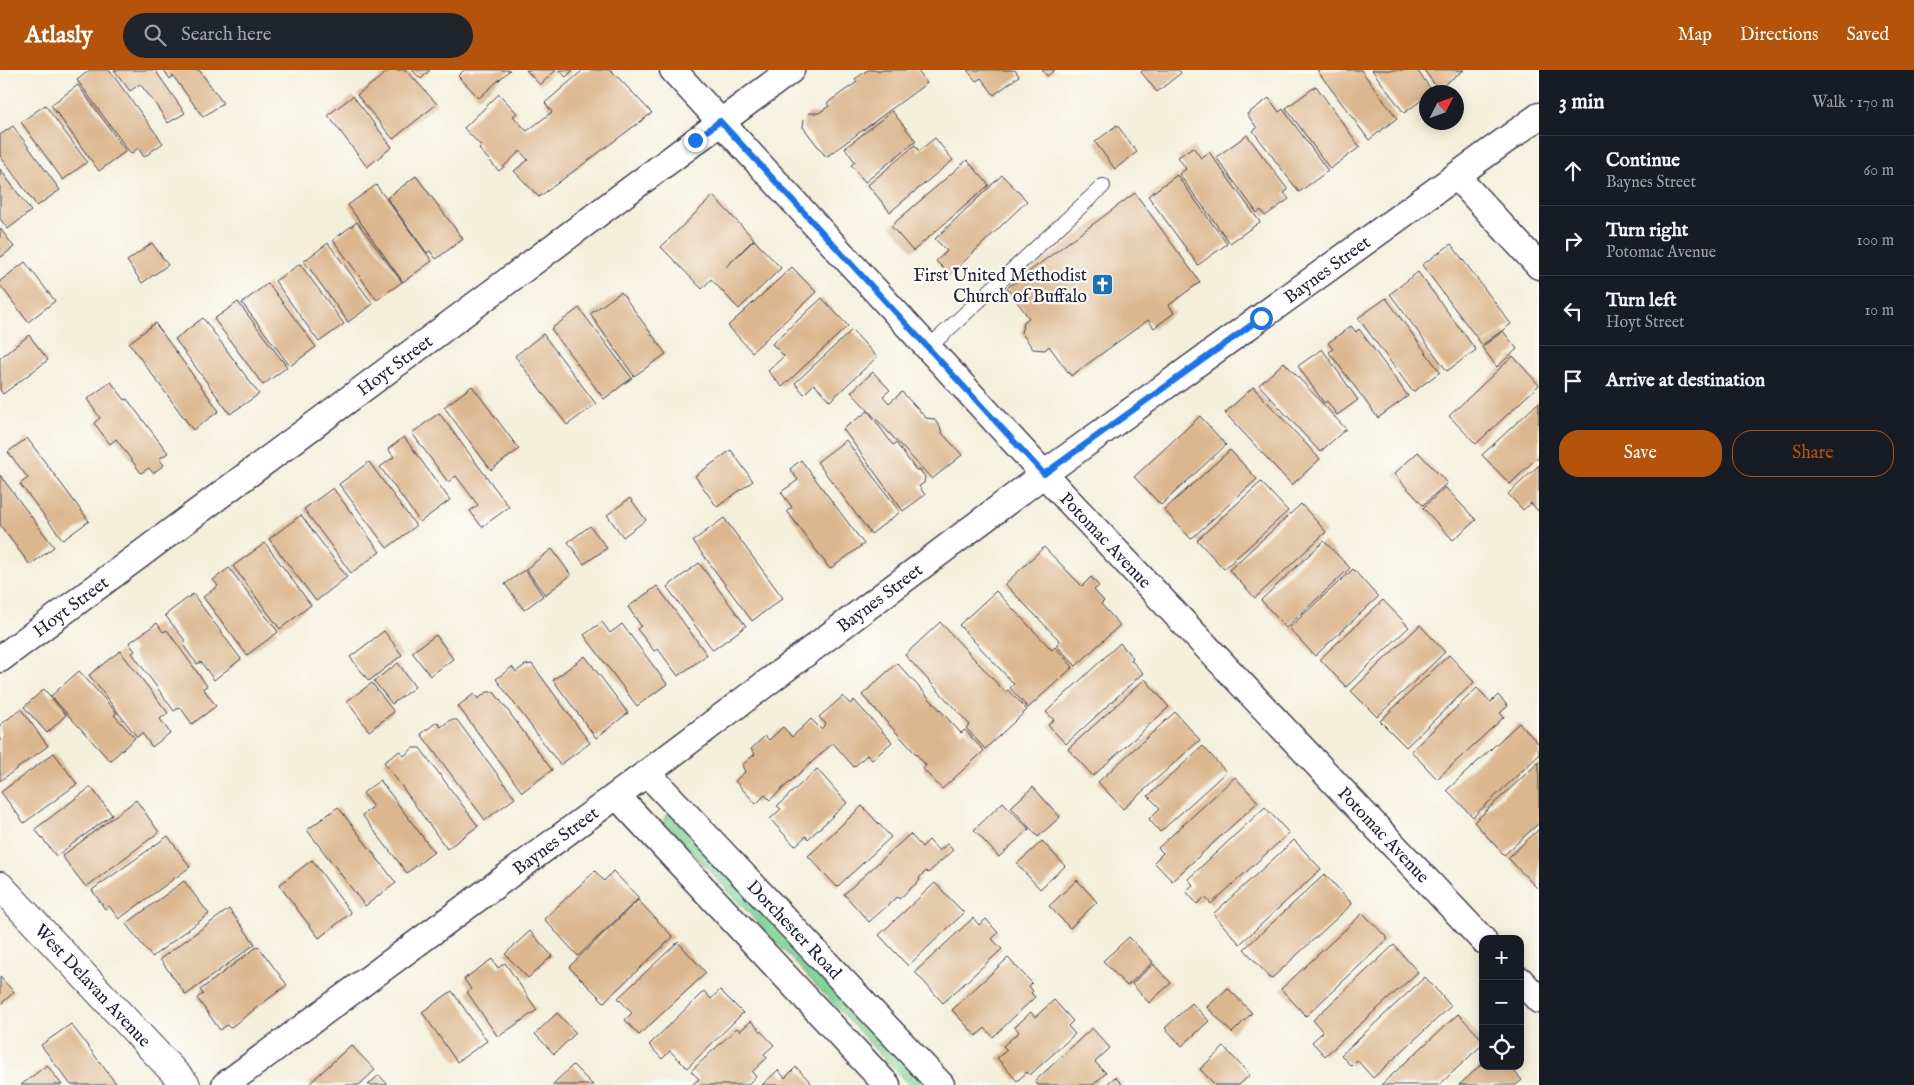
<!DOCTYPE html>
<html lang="en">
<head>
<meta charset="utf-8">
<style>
	:root { --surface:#171b24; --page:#20242c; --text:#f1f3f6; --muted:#9ea1a6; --line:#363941; --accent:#b45309 }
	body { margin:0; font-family:"IM FELL English",serif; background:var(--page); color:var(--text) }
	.controls { position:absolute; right:15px; bottom:15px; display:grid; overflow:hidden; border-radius:10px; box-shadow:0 2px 12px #0003 }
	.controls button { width:45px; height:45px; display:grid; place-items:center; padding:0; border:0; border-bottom:1px solid var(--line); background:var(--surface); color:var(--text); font:25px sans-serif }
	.compass { position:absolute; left:1419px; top:15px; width:45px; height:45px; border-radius:50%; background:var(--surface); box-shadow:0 2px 12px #0003; rotate:48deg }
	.stop { position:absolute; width:15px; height:15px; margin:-11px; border:4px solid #1a73e8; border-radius:50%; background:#fff }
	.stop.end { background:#1a73e8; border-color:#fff; box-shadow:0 1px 5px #0008 }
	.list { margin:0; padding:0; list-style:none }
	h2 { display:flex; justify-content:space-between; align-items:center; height:65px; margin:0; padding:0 20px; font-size:21px }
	h2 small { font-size:16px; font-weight:400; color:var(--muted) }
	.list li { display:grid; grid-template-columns:32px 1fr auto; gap:15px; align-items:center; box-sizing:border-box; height:70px; padding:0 20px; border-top:1px solid var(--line) }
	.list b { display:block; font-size:19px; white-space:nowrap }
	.list p { margin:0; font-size:16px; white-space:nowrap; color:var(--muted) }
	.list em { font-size:16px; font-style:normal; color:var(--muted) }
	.actions { display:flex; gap:10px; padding:15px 20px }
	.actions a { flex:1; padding:11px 0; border:1px solid var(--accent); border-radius:20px; text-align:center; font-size:18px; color:var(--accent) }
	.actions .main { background:var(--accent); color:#fff }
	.icon { flex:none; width:28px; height:28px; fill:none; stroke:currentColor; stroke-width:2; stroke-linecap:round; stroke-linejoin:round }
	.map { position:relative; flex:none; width:1539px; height:1015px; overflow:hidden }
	header { display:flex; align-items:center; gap:30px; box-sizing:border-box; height:70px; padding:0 25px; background:var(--accent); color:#fff }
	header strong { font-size:24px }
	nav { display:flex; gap:28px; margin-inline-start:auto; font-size:18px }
	.search { width:350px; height:45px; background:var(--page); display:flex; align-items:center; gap:12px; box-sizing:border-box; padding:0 18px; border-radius:28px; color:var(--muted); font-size:19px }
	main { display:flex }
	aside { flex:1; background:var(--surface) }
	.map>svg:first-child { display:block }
	.green { fill:#82d598; stroke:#527c6a }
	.building { fill:#dbb790 }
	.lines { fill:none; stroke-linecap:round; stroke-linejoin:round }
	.service-casing { stroke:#424153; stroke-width:16 }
	.minor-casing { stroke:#424153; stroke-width:29 }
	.tertiary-casing { stroke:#424153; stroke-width:30 }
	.service { stroke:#fff; stroke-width:14 }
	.minor { stroke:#fff; stroke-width:26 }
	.tertiary { stroke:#fff; stroke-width:28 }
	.route { stroke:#1a73e8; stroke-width:6 }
	.labels { text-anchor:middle; stroke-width:4.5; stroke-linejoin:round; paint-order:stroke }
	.street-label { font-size:18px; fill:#22223b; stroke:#fdfcf7 }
	.poi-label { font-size:18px; fill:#22223b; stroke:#fdfcf7; text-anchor:end }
</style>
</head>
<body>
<header>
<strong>Atlasly</strong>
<div class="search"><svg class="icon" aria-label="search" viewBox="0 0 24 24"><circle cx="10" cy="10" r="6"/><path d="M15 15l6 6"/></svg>Search here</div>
<nav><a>Map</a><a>Directions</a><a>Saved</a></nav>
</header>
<main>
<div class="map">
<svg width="1539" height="1015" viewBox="0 0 1539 1015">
	<rect width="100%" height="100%" fill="#fdfcf7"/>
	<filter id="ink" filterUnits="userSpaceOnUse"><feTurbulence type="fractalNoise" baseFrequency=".02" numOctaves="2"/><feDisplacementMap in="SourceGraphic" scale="10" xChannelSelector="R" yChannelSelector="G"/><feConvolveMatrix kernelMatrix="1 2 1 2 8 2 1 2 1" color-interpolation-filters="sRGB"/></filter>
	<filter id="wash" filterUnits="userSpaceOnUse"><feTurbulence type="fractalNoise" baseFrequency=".0096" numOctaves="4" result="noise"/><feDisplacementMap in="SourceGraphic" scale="20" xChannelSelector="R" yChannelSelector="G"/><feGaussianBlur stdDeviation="1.12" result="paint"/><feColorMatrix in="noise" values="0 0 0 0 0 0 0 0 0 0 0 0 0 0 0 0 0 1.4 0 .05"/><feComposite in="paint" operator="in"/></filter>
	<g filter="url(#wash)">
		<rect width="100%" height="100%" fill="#f4efdb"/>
		<!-- green -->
		<polygon class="green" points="671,743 928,1015 909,1015 665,753 664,749 666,745"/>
		<g id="blocks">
			<!-- building -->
			<g class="building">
				<polygon points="90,0 109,0 163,73 144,87 138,78 131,84 77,10"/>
				<polygon points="114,0 155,0 185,43 168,53 154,32 140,14 130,21"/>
				<polygon points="164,0 199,0 223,33 203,47 173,6 170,9"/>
				<polygon points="390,0 406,0 437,34 393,69 357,25"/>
				<polygon points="412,0 430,0 421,9"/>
				<polygon points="464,0 510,0 479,28 458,6"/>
				<polygon points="526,0 556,0 540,15"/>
				<polygon points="559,0 573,0 566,7"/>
				<polygon points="583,0 611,0 652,43 539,127 514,101 528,90 520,81 499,101 479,79 482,77 464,58 499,24 517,43 513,46 527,61 552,42 545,33"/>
				<polygon points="868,0 917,0 927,13 826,87 803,57 804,49 810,43 819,43 829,36 827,33 857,12 855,9"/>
				<polygon points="967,0 1015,0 1019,6 994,25 981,8 976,11"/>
				<polygon points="1042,0 1055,0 1047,6"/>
				<polygon points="1143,0 1179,0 1181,3 1157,22 1141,2"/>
				<polygon points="1317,0 1361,0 1397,48 1369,70"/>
				<polygon points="1372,0 1417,0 1433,22 1426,22 1426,27 1404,43"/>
				<polygon points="1424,0 1464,0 1438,19"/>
				<polygon points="78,15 126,81 99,101 51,35"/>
				<polygon points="1316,16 1360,77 1330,99 1286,38"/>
				<polygon points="353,26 392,77 367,97 328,45"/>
				<polygon points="1269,28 1279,42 1283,39 1328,101 1299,122 1253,61 1257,58 1247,44"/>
				<polygon points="45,35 87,92 63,110 21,52"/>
				<polygon points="892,41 916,71 865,112 851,95 855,92 845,78"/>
				<polygon points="1117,55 1137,82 1115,99 1095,72"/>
				<polygon points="13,56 60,120 37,136 0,86 0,65"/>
				<polygon points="1247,65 1288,120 1284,123 1289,129 1265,146 1261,140 1257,143 1216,87"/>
				<polygon points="935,68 953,90 890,142 868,115 915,75 919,81"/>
				<polygon points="1193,77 1201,88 1209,82 1260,152 1230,173 1179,104 1186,99 1178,87"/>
				<polygon points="967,90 989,115 913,181 891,156"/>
				<polygon points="0,99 31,141 8,159 0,149"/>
				<polygon points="1002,105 1027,131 950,205 936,191 947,181 935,169"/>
				<polygon points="1177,105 1227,174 1198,195 1148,126"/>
				<polygon points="416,106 463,169 436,189 430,181 427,183 387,128"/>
				<polygon points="376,115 432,191 403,212 348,135"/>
				<polygon points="1135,123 1200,212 1169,235 1174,243 1154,258 1148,250 1071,306 1049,276 1045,280 1033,279 1021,262 1024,252 1029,248 1007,218"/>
				<polygon points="713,126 754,169 726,197 754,170 781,198 739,239 711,209 702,219 661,177"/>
				<polygon points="357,152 402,212 377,230 333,170"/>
				<polygon points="0,158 14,177 0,188"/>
				<polygon points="152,173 168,195 142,213 127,191"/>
				<polygon points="328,173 373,234 348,252 304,191"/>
				<polygon points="1451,174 1511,254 1482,275 1422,195"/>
				<polygon points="25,192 55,231 28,252 0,215 0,211"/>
				<polygon points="300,194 344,254 319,272 275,211"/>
				<polygon points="792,197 816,222 752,282 728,256"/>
				<polygon points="1418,202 1476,280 1447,301 1390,224"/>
				<polygon points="268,213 316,277 290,296 242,233"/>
				<polygon points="621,222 666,284 634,306 590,244"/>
				<polygon points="822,228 848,256 782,317 768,301 784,286 772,274"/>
				<polygon points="1386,228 1440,302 1413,322 1358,248"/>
				<polygon points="238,232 287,297 263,315 214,249"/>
				<polygon points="579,238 632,308 604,329 551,259"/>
				<polygon points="203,248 259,324 230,344 175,269"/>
				<polygon points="155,253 219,341 193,360 129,273"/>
				<polygon points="1351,256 1356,262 1359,259 1408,326 1378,348 1329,282 1333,279 1328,273"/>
				<polygon points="852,260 877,287 830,331 814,314 804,324 795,313"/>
				<polygon points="1503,261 1517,279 1497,297 1482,277"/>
				<polygon points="543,264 596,334 567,355 515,286"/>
				<polygon points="29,265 48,290 3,324 0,320 0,288"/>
				<polygon points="1322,279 1358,330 1337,345 1327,331 1324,333 1298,296"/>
				<polygon points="1513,286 1539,315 1476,374 1449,346"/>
				<polygon points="1284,292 1346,359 1320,382 1259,315"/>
				<polygon points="873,302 890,320 883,326 889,333 902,322 926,348 934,349 940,357 942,363 962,385 932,409 851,322"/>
				<polygon points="111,312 125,330 127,329 168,383 159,389 164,395 153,403 149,398 141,403 116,369 110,374 94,353 100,348 87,329"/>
				<polygon points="472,316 519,379 491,400 444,337"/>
				<polygon points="1253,317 1320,389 1292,415 1225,343"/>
				<polygon points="1539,332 1539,386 1510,414 1482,385"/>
				<polygon points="868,341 893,375 896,373 916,400 920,400 925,407 924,413 919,416 925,425 903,441 843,359"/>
				<polygon points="439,343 509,437 482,457 470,441 478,435 456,406 448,412 412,363"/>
				<polygon points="1200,346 1226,375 1161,435 1134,407"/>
				<polygon points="404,367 450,430 420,452 380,397 394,387 388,379"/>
				<polygon points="27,368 89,451 63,470 20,414 28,408 8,382"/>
				<polygon points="846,370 900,442 871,464 817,392"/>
				<polygon points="731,380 753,411 717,437 695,406"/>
				<polygon points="1230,380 1257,409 1191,469 1164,440"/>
				<polygon points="1418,382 1447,413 1423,435 1394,404"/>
				<polygon points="801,390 864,474 830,499 787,441 792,437 781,422 798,410 790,399"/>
				<polygon points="369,392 416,456 387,478 339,414"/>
				<polygon points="1539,395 1539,442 1531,433 1523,440 1508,424"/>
				<polygon points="0,405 54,477 30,495 0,455"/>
				<polygon points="1261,412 1288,441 1224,499 1197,470"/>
				<polygon points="1445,417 1476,450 1453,470 1423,438"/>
				<polygon points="333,418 380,482 351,503 304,439"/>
				<polygon points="630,428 646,450 623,467 607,445"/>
				<polygon points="1301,434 1326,462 1255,528 1229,500"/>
				<polygon points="301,445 347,507 316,531 269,469"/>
				<polygon points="724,448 783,528 752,551 693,471"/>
				<polygon points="590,456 607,478 584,494 568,472"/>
				<polygon points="1324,471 1350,498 1286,558 1261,530"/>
				<polygon points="265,473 311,535 280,559 233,496"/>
				<polygon points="1044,477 1082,516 1091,507 1099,516 1094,520 1104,531 1101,534 1120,555 1076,596 1056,575 1060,571 1005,514"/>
				<polygon points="552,479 571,505 545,525 526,499"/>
				<polygon points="699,493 746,556 713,580 667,517"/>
				<polygon points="229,498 278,562 247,585 203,527 218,516 213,510"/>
				<polygon points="1353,499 1378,527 1315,586 1289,558"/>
				<polygon points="525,500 543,526 524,540 505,514"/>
				<polygon points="657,516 707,585 678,606 658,579 654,581 637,559 641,556 628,537"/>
				<polygon points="996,521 1052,580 1055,577 1073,597 1028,638 1010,618 1014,614 959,555"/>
				<polygon points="193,524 241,589 214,610 201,592 197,594 183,575 186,572 165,545"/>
				<polygon points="1383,530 1409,557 1346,617 1320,589"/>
				<polygon points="602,552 610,563 622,554 667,614 637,636 584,565"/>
				<polygon points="940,552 1005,622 1008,620 1027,640 985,679 966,658 970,655 905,585"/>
				<polygon points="157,553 163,562 167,560 207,616 203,618 216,636 192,654 180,637 174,641 132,583 135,581 129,573"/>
				<polygon points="1420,555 1445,582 1377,647 1351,621"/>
				<polygon points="384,561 402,585 369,611 350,587"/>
				<polygon points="436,565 453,589 430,606 412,582"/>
				<polygon points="1120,573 1133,588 1131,590 1143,603 1066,674 1048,655 1054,650 1046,642"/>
				<polygon points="120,581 168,643 160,649 170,663 152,677 142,663 137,667 89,605"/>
				<polygon points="1449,585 1474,612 1406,677 1380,651"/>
				<polygon points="585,586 628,643 596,668 553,610"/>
				<polygon points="398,593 415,617 392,634 374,611"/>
				<polygon points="897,593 961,663 965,660 984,681 942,719 923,699 926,695 862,625"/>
				<polygon points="532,594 590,673 560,695 496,609 512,597 516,602 525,595"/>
				<polygon points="79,601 117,643 114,645 135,668 110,691 51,626"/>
				<polygon points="1145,609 1169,637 1093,706 1068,679"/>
				<polygon points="372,613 394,642 369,661 347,631"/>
				<polygon points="1477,618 1491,632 1498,625 1508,636 1500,643 1504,647 1437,709 1411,681"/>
				<polygon points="44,619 66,645 47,663 24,637"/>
				<polygon points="487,622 494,622 552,700 522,722 458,636 474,624 478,629"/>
				<polygon points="843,626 850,634 854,630 892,672 872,690 867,685 854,697 833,673 770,730 765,725 756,734 735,711 745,702 742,695 755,684 751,679 765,666 769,670 783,657 792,667 811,649 821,659 826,654 819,647"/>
				<polygon points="21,639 48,676 0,711 0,655"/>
				<polygon points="1175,642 1200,670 1123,739 1098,712"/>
				<polygon points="450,650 457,650 515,728 485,750 421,664 437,652 441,657"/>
				<polygon points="1519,653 1539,674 1539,685 1473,747 1447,720"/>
				<polygon points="1203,676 1226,702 1160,762 1149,749 1160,738 1148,726"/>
				<polygon points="413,678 420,678 478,756 447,779 384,692 400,681 404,686"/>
				<polygon points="54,683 77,714 24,753 1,722"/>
				<polygon points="1539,692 1539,753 1504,785 1474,752"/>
				<polygon points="817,699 847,733 808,769 806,766 795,776 770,749 781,739 777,736"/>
				<polygon points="1235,707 1258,732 1172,811 1154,792 1163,783 1158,778"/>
				<polygon points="380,710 434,782 407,803 362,745 373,737 363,723"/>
				<polygon points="91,717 112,745 56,786 35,759"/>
				<polygon points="1033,717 1060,747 1038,767 1011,737"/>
				<polygon points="136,730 159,762 86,817 62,786"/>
				<polygon points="1003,732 1029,759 999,787 974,760"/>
				<polygon points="862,736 891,767 837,817 808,786"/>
				<polygon points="338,737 396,813 365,836 307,760"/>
				<polygon points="1265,737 1289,763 1211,834 1205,827 1197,834 1186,821 1193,815 1188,809"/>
				<polygon points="1539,759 1539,816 1537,818 1508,788"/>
				<polygon points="910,764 922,777 929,770 939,781 947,774 953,780 928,803 926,801 919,808 920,810 899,829 897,827 869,852 844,824"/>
				<polygon points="168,766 190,797 119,849 109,836 105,839 92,820"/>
				<polygon points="1294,770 1321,799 1240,874 1213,844"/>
				<polygon points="1042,771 1065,796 1040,819 1017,794"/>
				<polygon points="312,790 351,843 319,868 279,815"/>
				<polygon points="595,801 604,811 613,801 639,828 578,886 544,849"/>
				<polygon points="1325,804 1352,834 1271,909 1244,879"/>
				<polygon points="1077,810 1097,832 1070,858 1049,836"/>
				<polygon points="184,811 209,844 152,887 126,854"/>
				<polygon points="935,813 964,843 908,896 879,865"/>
				<polygon points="638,830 673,867 604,932 569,897"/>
				<polygon points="229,839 255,874 186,925 160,889"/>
				<polygon points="1363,843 1388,869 1306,946 1281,919"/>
				<polygon points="973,848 979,855 986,849 998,863 992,869 1002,879 943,933 915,902"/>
				<polygon points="530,861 552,886 528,908 505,884"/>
				<polygon points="1129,867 1153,892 1127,916 1103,891"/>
				<polygon points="678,872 706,903 639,965 625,950 632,943 618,928"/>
				<polygon points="1394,875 1418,902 1325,986 1312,972 1323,962 1313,950"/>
				<polygon points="258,876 287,915 230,958 227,955 220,960 197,928 203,924 200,920"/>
				<polygon points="1008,888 1032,913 1029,916 1033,921 1031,923 1035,927 993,967 985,958 976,966 952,940"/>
				<polygon points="492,889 498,898 505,893 537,940 498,967 467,922 471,919 464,909"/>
				<polygon points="1153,894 1171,913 1149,933 1132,914"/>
				<polygon points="0,907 14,922 0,935"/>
				<polygon points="1425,907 1451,936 1373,1008 1357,990 1351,996 1341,985"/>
				<polygon points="1228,918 1252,943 1232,963 1207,937"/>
				<polygon points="720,920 743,943 687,998 670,981 662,989 649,975 704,921 711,929"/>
				<polygon points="452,921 487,971 457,992 422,942"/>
				<polygon points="1054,930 1073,951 1068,956 1075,964 1030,1005 1027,1002 1017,1011 997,988 1007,980 1003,976 1019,962 1015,957 1031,942 1035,947"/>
				<polygon points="1192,933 1209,951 1182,976 1165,958"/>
				<polygon points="557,943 576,963 554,984 535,964"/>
				<polygon points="1458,944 1483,970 1483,974 1439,1015 1381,1015"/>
				<polygon points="751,951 774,975 764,984 767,988 752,1002 756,1007 747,1015 692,1015 699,1009 691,1001 737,958 740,961"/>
				<polygon points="71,954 117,1015 71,1015 41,975"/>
				<polygon points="1092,958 1110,978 1095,992 1106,1003 1093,1015 1038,1015 1035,1011"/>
				<polygon points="351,975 375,1000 359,1015 308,1015"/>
				<polygon points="1224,977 1250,1005 1239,1015 1215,1015 1200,999"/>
				<polygon points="1483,993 1483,996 1509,996 1522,1010 1516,1015 1459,1015"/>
				<polygon points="47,995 62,1015 21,1015"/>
				<polygon points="573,995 593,1015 552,1015"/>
				<polygon points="796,997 813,1015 762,1015 778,1000 785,1008"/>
				<polygon points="379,1005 388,1015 368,1015"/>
				<polygon points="1115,1007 1123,1015 1106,1015"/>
			</g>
		</g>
	</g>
	<g filter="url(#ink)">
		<use href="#blocks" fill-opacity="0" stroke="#424153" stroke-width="1"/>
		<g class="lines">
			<defs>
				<polyline id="service" points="928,278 1103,116"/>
				<g id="minor">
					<path id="s1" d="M 673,0 L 1066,428 L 1483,870"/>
					<polyline points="1456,106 1539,196"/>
					<path id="s2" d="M 0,589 L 791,0"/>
					<path id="s3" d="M 647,703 L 941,1015"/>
					<polyline points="617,726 887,1015"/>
					<polyline points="1520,910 1539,930"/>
					<path id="s4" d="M 225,1015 L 647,703 L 1044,404 L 1539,46"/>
				</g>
				<g id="tertiary">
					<path id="s5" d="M 0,816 L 186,1015"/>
				</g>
			</defs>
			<!-- service casing -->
			<use href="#service" class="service-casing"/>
			<!-- minor casing -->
			<use href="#minor" class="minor-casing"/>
			<!-- tertiary casing -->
			<use href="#tertiary" class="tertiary-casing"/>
			<!-- service -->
			<use href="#service" class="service"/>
			<!-- minor -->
			<use href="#minor" class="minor"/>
			<!-- tertiary -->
			<use href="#tertiary" class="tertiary"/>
		</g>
	</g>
	<g class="lines" filter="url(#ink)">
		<!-- route -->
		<polyline class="route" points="695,70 720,51 1044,404 1261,248"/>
	</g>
	<!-- icons -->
	<defs>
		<symbol id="church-square" viewBox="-11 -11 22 22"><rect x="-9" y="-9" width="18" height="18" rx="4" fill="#1f6fb2" stroke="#fdfcf7"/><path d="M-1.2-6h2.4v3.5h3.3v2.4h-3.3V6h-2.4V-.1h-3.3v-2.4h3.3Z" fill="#fff"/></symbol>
	</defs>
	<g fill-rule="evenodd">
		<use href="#church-square" x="1090" y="202" width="25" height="25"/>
	</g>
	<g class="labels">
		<!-- street labels -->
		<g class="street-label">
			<text dy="6" stroke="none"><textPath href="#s4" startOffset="1371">Baynes Street</textPath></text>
			<text dy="6" stroke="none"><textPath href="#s2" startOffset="492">Hoyt Street</textPath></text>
			<text dy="6" stroke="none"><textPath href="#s1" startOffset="639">Potomac Avenue</textPath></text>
			<text dy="6" stroke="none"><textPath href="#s4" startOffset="816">Baynes Street</textPath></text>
			<text dy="6" stroke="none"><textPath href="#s2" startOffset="88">Hoyt Street</textPath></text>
			<text dy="6" stroke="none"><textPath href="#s1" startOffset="1044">Potomac Avenue</textPath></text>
			<text dy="6" stroke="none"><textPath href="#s4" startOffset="411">Baynes Street</textPath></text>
			<text dy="6" stroke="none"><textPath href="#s3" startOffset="215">Dorchester Road</textPath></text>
			<text dy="6" stroke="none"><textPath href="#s5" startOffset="136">West Delavan Avenue</textPath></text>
		</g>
		<!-- poi labels -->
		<g class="poi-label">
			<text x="1087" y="211">First United Methodist<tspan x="1087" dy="21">Church of Buffalo</tspan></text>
		</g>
	</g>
</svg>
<div class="controls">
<button>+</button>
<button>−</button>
<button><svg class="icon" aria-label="locate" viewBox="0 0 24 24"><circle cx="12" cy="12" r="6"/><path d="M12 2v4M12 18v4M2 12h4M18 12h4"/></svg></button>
</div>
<svg class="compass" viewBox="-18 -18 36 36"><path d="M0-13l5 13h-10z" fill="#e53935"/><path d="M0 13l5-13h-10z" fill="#9ea1a6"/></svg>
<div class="stop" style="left:1261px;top:248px"></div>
<div class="stop end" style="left:695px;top:70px"></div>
</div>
<aside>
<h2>3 min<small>Walk · 170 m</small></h2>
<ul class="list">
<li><svg class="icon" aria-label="ahead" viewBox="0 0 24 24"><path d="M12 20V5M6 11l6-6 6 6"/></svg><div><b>Continue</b><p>Baynes Street</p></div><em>60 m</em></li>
<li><svg class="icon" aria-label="right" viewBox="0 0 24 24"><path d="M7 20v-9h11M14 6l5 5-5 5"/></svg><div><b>Turn right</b><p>Potomac Avenue</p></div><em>100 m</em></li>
<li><svg class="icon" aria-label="left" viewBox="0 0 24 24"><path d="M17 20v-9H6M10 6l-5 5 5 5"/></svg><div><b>Turn left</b><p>Hoyt Street</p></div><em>10 m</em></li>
<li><svg class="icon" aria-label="arrive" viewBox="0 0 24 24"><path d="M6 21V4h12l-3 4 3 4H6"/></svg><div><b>Arrive at destination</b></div></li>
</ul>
<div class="actions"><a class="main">Save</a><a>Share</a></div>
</aside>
</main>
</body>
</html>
